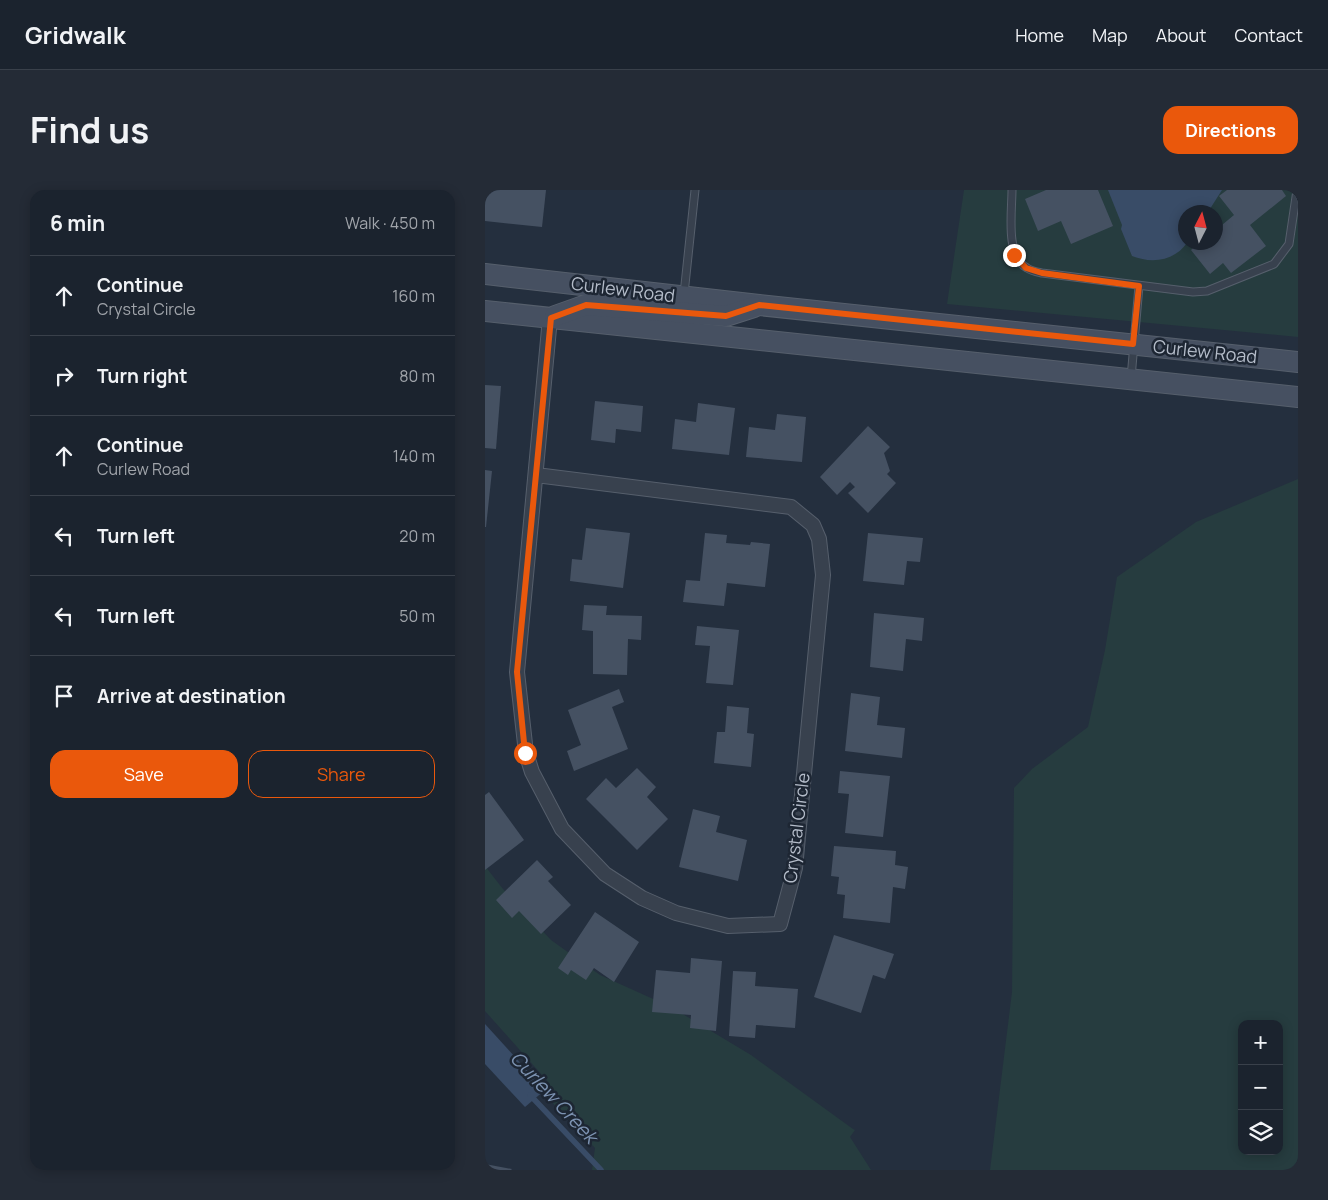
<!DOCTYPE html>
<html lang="en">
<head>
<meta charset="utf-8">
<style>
	:root { --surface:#1b232e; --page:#242b36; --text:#f1f3f6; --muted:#a0a4aa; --line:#39404a; --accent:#ea580c }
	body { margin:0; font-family:Manrope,sans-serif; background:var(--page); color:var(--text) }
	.controls { position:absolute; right:15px; bottom:15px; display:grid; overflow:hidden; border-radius:10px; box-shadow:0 2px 12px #0003 }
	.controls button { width:45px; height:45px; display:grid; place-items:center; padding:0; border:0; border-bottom:1px solid var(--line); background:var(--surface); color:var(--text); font:25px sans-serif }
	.compass { position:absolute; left:693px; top:15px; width:45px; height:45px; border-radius:50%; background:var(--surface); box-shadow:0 2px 12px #0003; rotate:6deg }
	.stop { position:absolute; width:15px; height:15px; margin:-11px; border:4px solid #ea580c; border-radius:50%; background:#fff }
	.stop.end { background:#ea580c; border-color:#fff; box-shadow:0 1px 5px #0008 }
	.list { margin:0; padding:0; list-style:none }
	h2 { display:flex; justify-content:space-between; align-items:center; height:65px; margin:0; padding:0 20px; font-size:21px }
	h2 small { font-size:16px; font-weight:400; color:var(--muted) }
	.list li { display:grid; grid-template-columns:32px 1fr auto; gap:15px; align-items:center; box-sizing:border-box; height:80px; padding:0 20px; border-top:1px solid var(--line) }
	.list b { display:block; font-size:19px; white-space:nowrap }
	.list p { margin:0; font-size:16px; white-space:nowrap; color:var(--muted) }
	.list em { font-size:16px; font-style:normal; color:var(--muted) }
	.actions { display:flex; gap:10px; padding:15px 20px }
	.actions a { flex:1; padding:11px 0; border:1px solid var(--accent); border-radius:15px; text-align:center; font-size:18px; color:var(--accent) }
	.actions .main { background:var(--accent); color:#fff }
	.icon { flex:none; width:28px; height:28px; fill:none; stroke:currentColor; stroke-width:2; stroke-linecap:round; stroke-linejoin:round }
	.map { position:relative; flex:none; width:813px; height:980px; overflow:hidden; border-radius:15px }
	header { display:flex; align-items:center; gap:30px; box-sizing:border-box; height:70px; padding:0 25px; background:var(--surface); border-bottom:1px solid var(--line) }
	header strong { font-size:24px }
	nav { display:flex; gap:28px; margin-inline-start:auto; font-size:18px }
	.intro { display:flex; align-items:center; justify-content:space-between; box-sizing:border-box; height:120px; padding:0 30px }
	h1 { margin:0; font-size:35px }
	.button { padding:12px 22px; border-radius:15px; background:var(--accent); color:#fff; font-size:18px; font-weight:700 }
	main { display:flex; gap:30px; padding:0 30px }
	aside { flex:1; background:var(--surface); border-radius:15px; box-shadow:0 2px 12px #0003 }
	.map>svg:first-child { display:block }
	.green { fill:#263c3f; fill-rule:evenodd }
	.water { fill:#394c67 }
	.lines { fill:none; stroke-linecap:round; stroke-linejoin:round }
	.stream { stroke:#394c67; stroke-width:5.5 }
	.building { fill:#455162 }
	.service-casing { stroke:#565f6c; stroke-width:9 }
	.minor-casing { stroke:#565f6c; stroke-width:16 }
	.secondary-casing { stroke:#565f6c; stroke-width:22 }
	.service { stroke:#38414e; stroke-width:7 }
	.minor { stroke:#38414e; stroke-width:14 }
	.secondary { stroke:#465061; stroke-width:20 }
	.route { stroke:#ea580c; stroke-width:6 }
	.labels { text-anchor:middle; stroke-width:5; stroke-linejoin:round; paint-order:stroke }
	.street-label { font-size:18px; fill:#b4bcc9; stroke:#1d2633 }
	.water-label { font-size:19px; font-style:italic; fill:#7c92b1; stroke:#1d2633 }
</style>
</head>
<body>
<header>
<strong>Gridwalk</strong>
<nav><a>Home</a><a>Map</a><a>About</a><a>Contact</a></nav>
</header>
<div class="intro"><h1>Find us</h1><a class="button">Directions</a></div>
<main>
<aside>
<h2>6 min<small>Walk · 450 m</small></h2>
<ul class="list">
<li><svg class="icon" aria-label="ahead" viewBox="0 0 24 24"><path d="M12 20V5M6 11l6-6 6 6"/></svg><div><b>Continue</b><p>Crystal Circle</p></div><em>160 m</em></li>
<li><svg class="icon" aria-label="right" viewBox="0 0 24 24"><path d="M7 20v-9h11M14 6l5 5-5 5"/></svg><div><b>Turn right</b></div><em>80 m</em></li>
<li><svg class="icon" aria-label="ahead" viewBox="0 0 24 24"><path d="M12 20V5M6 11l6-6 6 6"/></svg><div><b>Continue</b><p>Curlew Road</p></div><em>140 m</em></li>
<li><svg class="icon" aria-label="left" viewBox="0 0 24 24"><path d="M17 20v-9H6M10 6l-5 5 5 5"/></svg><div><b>Turn left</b></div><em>20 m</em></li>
<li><svg class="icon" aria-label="left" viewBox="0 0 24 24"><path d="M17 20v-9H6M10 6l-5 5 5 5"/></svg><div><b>Turn left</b></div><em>50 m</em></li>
<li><svg class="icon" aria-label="arrive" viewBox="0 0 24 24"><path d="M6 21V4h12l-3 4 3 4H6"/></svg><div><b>Arrive at destination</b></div></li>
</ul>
<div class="actions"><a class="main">Save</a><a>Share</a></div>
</aside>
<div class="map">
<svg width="813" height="980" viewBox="0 0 813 980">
	<rect width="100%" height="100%" fill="#242f3e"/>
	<!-- green -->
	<g class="green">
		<path d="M 479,0 L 813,0 L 813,147 L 462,114 ZM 701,22 L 731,22 L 731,52 L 701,52 Z"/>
		<path d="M 813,289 L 813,980 L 505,980 L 527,802 L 529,598 L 547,579 L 603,537 L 620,460 L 632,387 L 711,332 ZM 757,834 L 794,834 L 794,961 L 757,961 Z"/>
		<polygon points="0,676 18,699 66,750 115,785 186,817 266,865 368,939 370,940 365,947 386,980 107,980 110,958 63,908 65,894 0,821"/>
	</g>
	<!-- water -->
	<g class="water">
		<path d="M 623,0 L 737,0 L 723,22 L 701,22 L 701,52 L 702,53 C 689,71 667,74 647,66 L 636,39 L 637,35 Z"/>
		<polygon points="0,834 60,900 40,917 0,874"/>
	</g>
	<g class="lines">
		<!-- stream -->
		<polyline class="stream" points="45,905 116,980"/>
	</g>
	<!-- building -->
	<g class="building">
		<polygon points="0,0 61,0 57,37 0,31"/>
		<polygon points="561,0 613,0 628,36 586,54 576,31 553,41 540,9"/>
		<polygon points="742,0 797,0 801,6 765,35 781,56 746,83 738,73 725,84 706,60 715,52 731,52 731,40 749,25 734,6"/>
		<polygon points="0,195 16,196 11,259 0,258"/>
		<polygon points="110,211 158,216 156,242 131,239 130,253 106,250"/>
		<polygon points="213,213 250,218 244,265 187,259 190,229 211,232"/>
		<polygon points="292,224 321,227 317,272 261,267 264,237 290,240"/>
		<polygon points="383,236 405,257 399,263 405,281 402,284 411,293 383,323 363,303 370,297 365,292 352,305 335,287"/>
		<polygon points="0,280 7,281 1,337 0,337"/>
		<polygon points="101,338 145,343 138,398 85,391 87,369 97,370"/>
		<polygon points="220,343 242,345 241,353 265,355 266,352 285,354 280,397 242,393 239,416 198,412 201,390 215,391"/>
		<polygon points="383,343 438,348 435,372 422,371 419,395 378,391"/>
		<polygon points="99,415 122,416 121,425 157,426 156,450 143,449 142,485 108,484 108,441 97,440"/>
		<polygon points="389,423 439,428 437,451 421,449 418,481 385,477"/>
		<polygon points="212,436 254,440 248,495 221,493 225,456 210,455"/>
		<polygon points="134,499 139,512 127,517 143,559 89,581 82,561 96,555 83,520"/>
		<polygon points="366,503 395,507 392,535 420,538 417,568 360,561"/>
		<polygon points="242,516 264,518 262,543 269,544 266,577 229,573 232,542 240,542"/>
		<polygon points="152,578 171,597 162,607 183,629 152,660 101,609 121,588 131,598"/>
		<polygon points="355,581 405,586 398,647 360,643 364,604 353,603"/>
		<polygon points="4,602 39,650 0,680 0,605"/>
		<polygon points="208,619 235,626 231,642 262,650 253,691 194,677"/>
		<polygon points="349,656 411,661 410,675 423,677 420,699 408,697 405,733 358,728 360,705 352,704 354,687 346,686"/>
		<polygon points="52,670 68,687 63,691 86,715 56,744 34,721 27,728 11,710"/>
		<polygon points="110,722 154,752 129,792 109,778 101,790 86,780 83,785 73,778"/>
		<polygon points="349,745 409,764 400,789 388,785 376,823 329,807"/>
		<polygon points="206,768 237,771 231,841 205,838 206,825 167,822 171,780 205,783"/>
		<polygon points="248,781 271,782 270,796 313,799 310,838 271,835 270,848 244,846"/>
		<polygon points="0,974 27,979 26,980 0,980"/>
	</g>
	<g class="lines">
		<defs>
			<g id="service">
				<path d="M 527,0 C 527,22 520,66 542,78 C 546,81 552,82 557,83 L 708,102 L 722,101 L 789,74 L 804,54 L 812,0"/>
				<polyline points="199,104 210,0"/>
				<polyline points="646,188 654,96"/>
			</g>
			<polyline id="minor" points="51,285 306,317 328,335 334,349 338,385 310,678 295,734 243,736 191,723 157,708 120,684 77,639 47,582 41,563 32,482 65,128"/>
			<g id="secondary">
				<polyline points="0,84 274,115 813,172"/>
				<polyline points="0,121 813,207"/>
				<polyline points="70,126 101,115 241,126 269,117"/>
			</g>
		</defs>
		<!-- service casing -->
		<use href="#service" class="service-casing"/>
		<!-- minor casing -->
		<use href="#minor" class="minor-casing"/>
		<!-- secondary casing -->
		<use href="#secondary" class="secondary-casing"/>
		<!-- service -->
		<use href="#service" class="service"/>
		<!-- minor -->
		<use href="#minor" class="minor"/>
		<!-- secondary -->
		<use href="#secondary" class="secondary"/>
	</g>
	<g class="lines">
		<!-- route -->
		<polyline class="route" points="40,563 32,482 66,128 101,115 241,126 274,115 648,154 654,96 557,83 541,78 529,65"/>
	</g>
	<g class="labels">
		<!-- street labels -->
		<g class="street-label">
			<text transform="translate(138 100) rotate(7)" y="6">Curlew Road</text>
			<text transform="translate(720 162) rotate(6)" y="6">Curlew Road</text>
			<text transform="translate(312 638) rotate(-83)" y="6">Crystal Circle</text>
		</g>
		<!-- water labels -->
		<g class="water-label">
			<text transform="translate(69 907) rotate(47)" y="7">Curlew Creek</text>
		</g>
	</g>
</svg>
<div class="controls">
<button>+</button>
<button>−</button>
<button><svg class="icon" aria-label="layers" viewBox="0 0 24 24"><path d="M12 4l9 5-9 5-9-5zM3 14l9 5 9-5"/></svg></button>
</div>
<svg class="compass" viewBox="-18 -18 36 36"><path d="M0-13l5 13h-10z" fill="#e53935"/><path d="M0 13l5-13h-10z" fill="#a0a4aa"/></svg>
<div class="stop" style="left:40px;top:563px"></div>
<div class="stop end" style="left:529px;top:65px"></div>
</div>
</main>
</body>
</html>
